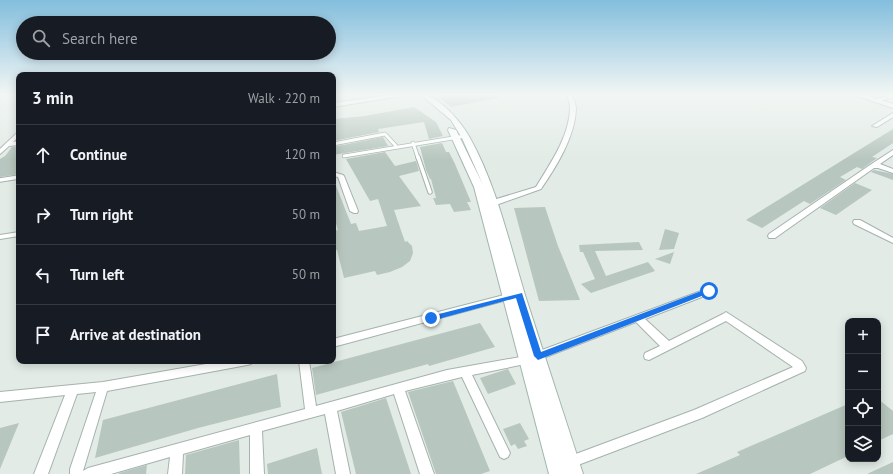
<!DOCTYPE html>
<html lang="en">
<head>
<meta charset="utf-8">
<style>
	:root { --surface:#171b24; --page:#20242c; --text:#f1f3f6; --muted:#9ea1a6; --line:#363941 }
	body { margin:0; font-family:"PT Sans",sans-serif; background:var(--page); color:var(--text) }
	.controls { position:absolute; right:12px; bottom:12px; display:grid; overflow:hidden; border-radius:8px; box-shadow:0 2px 10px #0003 }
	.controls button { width:36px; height:36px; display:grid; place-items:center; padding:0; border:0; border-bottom:1px solid var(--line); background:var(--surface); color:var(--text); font:20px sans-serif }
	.stop { position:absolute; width:12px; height:12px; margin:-9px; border:3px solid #1a73e8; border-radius:50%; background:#fff }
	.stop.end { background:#1a73e8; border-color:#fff; box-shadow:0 1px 4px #0008 }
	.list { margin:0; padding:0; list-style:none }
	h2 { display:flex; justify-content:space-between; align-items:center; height:52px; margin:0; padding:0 16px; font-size:17px }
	h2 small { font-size:13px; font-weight:400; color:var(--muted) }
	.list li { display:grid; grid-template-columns:26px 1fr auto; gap:12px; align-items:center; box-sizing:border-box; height:60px; padding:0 16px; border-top:1px solid var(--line) }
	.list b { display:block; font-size:15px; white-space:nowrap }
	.list em { font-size:13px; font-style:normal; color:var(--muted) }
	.icon { flex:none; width:22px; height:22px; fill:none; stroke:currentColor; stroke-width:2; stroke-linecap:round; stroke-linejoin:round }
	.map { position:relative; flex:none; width:893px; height:474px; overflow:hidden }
	.search { position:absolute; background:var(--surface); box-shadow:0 2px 10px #0003; left:16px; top:16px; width:320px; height:44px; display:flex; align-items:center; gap:10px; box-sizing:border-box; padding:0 14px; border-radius:22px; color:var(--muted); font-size:15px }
	.panel { position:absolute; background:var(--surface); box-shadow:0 2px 10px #0003; left:16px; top:72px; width:320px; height:292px; border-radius:8px }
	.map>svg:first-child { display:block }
	.building { fill:#b7c6be }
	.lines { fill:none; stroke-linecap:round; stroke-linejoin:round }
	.lane-far1-casing { stroke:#a5b3ac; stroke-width:4.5 }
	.lane-casing { stroke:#a5b3ac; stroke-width:5.5 }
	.street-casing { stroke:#a5b3ac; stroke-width:2 }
	.secondary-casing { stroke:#a1b7ac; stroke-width:2 }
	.lane-far1 { stroke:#fff; stroke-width:3 }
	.lane { stroke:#fff; stroke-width:3.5 }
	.street { fill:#fff; fill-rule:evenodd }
	.secondary { fill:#fff; fill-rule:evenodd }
	.route { fill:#1a73e8 }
</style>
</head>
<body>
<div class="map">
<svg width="893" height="474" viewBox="0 0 893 474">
	<rect width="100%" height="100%" fill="#e2ebe6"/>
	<!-- building -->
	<g class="building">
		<polygon points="435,94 497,94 498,98 451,107"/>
		<polygon points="414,107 436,122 443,136 429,139 424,122 378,129 379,132 333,141 333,119 365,116"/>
		<polygon points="893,129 893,143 872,157 877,158 862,169 857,167 840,177 846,180 810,204 804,201 762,228 746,220"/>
		<polygon points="383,137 388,146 333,155 333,147"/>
		<polygon points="442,143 446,152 449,152 455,164 471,202 467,202 471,210 454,212 450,204 436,205 433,198 436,198 431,179 430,179 426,170 420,147"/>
		<polygon points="12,147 19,147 19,174 0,177 0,159 5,156"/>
		<polygon points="385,152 395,166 416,161 419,171 399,176 421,206 394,210 405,242 407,241 412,246 413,253 410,261 402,267 390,272 377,275 375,271 344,278 337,250 333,250 333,231 338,230 333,213 333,178 351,224 356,223 359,231 387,226 378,199 370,201 346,159"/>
		<polygon points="874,170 893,174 893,180 871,172"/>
		<polygon points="855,183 872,190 836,215 820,208"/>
		<polygon points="545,207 558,246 580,300 539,301 514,208"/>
		<polygon points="665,229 679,233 674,249 659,250"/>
		<polygon points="639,242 643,250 595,251 606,276 648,262 655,271 591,293 581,284 595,279 583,252 580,252 579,245"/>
		<polygon points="674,252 670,264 655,259"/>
		<polygon points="480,323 495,347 429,366 428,364 316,395 312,368"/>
		<polygon points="508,369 516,384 488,394 480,378"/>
		<polygon points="277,374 281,407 198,428 95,458 103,420"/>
		<polygon points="453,381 490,471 481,474 436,474 408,392"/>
		<polygon points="386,398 411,474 356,474 341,412"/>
		<polygon points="878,399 893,411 893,434 878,441"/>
		<polygon points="848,404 848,456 810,474 696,474 740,455 737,452"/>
		<polygon points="19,423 0,469 0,428"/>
		<polygon points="520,423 529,439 524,441 527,446 518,449 515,444 511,446 503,429"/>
		<polygon points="239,440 240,474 185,474 186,455"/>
		<polygon points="317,448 322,474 268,474 267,464"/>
		<polygon points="893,462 893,474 867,474"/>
		<polygon points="147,465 146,474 119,474 119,473"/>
	</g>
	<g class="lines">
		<defs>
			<g id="lane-far1">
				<polyline points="413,143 418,158"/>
				<polyline points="333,144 385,134 396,146"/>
				<polyline points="344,156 465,136"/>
			</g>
			<g id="lane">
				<polyline points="418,157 430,192"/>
				<polyline points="0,180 19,177"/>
			</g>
			<g id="street">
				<polygon points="0,94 9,94 0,96"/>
				<polygon points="398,94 409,94 407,95 333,107 333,103"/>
				<path d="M 568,94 L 572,94 C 573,99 576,104 576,109 C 575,137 556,167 541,189 L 496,205 L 490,205 L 489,203 L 490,201 L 536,187 C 550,164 569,137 570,109 C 571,104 567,99 568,94 Z"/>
				<polygon points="893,94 893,97 880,101 877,99"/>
				<polygon points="893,113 893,117 877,127 872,126"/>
				<polygon points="19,131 19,136 13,142 19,141 19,145 9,146 0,154 0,149"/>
				<polygon points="893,150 893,155 880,164 893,169 893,173 878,168 874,168 775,238 769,238 768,236 769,234 870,165"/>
				<polygon points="333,172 343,175 344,176 358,211 357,213 354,213 350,211 338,177 333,176"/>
				<polygon points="854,220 860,220 893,238 893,243 854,224 853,222"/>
				<polygon points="19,232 19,236 0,239 0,235"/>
				<polygon points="709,288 712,289 714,291 712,293 645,319 669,341 723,314 726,312 729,314 802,361 806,368 805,371 702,418 570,468 565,466 564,462 565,458 694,410 793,367 726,321 649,360 645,359 644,356 645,353 660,346 636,322 538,360 534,359 533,356 534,353"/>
				<polygon points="508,294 511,295 513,297 511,299 333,347 333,339"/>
				<polygon points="526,356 530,357 531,360 530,363 472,375 510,453 508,457 504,459 500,457 462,377 405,391 434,474 420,474 394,394 337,411 350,474 336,474 325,414 262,431 264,474 250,474 250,435 183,454 182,474 168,474 170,457 111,474 70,474 70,469 96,392 77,394 48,474 34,474 65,395 0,402 0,392 103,382 223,361 252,361 251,364 247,365 107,391 83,471 88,468 305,409 299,361 309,361 316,406 447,370"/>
			</g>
			<g id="secondary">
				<path d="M 420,94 C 438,94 462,123 470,138 C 497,187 509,242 525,295 C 544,355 564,414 583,474 L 549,474 L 474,187 L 448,130 L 449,128 L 456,130 L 483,185 L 462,138 L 451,120 Z"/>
				<polygon points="852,94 862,94 893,104 893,108"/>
			</g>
		</defs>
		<!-- lane-far1 casing -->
		<use href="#lane-far1" class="lane-far1-casing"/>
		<!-- lane casing -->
		<use href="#lane" class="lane-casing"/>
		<!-- street casing -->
		<use href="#street" class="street-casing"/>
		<!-- secondary casing -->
		<use href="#secondary" class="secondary-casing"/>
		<!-- lane-far1 -->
		<use href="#lane-far1" class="lane-far1"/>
		<!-- lane -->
		<use href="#lane" class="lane"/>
		<!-- street -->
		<use href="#street" class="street"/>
		<!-- secondary -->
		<use href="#secondary" class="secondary"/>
	</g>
	<!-- sky -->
	<linearGradient id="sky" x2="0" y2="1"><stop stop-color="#83bedd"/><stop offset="0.59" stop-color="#f2f6f4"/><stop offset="1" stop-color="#f2f6f4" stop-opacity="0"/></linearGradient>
	<rect width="893" height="160" fill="url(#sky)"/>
	<!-- route -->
	<polygon class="route" points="709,288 713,291 712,292 538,360 534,356 516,298 431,321 427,318 431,316 522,293 541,352"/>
</svg>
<div class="controls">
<button>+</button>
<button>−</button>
<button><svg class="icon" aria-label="locate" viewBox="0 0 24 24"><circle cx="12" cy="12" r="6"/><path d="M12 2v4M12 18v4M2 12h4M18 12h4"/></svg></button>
<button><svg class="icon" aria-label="layers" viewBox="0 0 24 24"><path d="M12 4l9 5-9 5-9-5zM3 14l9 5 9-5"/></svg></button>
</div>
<div class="stop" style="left:709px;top:291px"></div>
<div class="stop end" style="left:431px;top:318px"></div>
<div class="search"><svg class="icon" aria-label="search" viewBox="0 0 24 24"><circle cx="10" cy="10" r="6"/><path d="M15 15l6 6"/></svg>Search here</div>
<section class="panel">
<h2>3 min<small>Walk · 220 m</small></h2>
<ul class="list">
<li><svg class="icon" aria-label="ahead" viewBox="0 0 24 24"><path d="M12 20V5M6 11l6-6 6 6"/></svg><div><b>Continue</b></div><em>120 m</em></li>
<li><svg class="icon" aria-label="right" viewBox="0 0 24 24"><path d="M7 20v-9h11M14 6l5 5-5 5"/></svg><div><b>Turn right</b></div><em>50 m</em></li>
<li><svg class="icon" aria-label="left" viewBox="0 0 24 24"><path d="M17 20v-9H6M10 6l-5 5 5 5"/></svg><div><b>Turn left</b></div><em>50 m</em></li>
<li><svg class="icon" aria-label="arrive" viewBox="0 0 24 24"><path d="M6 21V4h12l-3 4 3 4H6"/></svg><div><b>Arrive at destination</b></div></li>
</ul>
</section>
</div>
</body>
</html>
